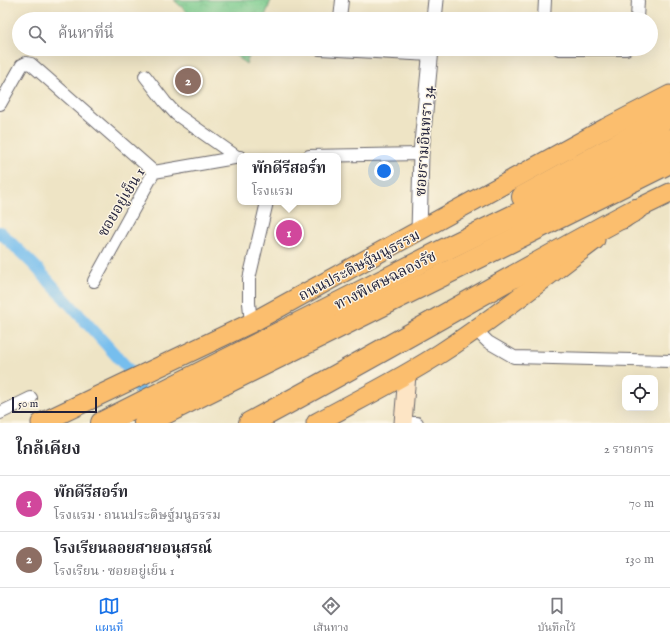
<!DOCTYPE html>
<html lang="th">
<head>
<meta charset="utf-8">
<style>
	:root { --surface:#fff; --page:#f2f2f3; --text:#2b2b33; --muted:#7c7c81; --line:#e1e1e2; --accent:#1a73e8 }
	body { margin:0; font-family:"IM FELL English","Noto Serif Thai",serif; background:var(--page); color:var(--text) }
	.controls { position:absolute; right:12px; bottom:12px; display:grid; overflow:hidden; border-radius:8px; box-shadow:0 4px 16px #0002 }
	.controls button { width:36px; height:36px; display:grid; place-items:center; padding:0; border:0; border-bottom:1px solid var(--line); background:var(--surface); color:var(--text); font:20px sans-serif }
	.scale { position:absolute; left:12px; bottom:10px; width:85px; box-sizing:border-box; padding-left:4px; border:2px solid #22223b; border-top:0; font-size:11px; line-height:14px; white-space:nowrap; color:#22223b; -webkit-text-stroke:3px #fcf5e5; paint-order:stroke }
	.you { position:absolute; left:384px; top:171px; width:14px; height:14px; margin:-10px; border:3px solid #fff; border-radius:50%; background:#1a73e8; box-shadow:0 0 0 6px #1a73e833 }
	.badge { display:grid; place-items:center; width:26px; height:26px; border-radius:50%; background:var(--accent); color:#fff; font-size:13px; font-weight:700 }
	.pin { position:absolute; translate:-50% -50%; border:2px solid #fff; box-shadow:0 1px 4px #0006 }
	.popup { position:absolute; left:237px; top:153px; width:104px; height:52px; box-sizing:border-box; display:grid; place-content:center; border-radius:8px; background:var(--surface); filter:drop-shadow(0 1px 3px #0005); font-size:13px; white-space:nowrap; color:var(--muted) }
	.popup b { font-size:15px; color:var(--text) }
	.popup::after { content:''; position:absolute; left:50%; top:100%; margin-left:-8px; border:8px solid transparent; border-top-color:var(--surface) }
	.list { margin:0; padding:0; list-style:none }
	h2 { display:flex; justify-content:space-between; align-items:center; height:52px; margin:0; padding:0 16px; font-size:17px }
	h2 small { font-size:13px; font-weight:400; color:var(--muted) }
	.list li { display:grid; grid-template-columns:26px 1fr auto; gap:12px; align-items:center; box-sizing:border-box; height:56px; padding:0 16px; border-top:1px solid var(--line) }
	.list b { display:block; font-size:15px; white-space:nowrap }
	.list p { margin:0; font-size:13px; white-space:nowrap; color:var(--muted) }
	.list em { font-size:13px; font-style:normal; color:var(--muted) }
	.icon { flex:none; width:22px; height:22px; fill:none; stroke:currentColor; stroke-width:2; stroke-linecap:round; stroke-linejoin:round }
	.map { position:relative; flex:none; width:670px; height:423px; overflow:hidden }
	.search { position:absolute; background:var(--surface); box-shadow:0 4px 16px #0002; left:12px; right:12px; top:12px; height:44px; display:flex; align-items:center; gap:10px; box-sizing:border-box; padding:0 14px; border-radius:22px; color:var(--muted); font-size:15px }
	.sheet { height:164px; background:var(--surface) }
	nav { display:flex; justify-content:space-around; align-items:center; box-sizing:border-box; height:56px; border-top:1px solid var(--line); background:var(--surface); font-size:11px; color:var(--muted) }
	nav a { display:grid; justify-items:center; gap:2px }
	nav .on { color:var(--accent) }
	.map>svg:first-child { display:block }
	.park { fill:url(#park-crowns); stroke:#4e7865 }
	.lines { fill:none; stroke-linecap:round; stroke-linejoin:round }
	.canal { stroke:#76beee; stroke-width:12 }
	.minor-casing { stroke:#69666b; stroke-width:14 }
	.tertiary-casing { stroke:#69666b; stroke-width:17 }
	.secondary-casing { stroke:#69666b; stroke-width:19 }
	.primary-casing { stroke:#69666b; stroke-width:21 }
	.motorway-casing { stroke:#69666b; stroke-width:24 }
	.minor { stroke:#fff; stroke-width:12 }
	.tertiary { stroke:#fff; stroke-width:15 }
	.secondary { stroke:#fde5c5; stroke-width:17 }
	.primary { stroke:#fbbe6e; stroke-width:19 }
	.motorway { stroke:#fbbe6e; stroke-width:22 }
	.labels { text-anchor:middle; stroke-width:3; stroke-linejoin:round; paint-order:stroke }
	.street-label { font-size:15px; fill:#22223b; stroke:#fcf5e5 }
</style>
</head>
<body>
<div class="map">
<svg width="670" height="423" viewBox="0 0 670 423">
	<defs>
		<pattern id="park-crowns" width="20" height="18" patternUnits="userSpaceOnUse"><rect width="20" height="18" fill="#7bcd8f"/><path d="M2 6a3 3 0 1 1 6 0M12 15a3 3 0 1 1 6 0" fill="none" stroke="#6ab07c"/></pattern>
	</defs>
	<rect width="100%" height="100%" fill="#fcf5e5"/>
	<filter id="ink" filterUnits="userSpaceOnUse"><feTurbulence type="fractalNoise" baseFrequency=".025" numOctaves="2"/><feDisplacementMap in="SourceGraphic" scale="8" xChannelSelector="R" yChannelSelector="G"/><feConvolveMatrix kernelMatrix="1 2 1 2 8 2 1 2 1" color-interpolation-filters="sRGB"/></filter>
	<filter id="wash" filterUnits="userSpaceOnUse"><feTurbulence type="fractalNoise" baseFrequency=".012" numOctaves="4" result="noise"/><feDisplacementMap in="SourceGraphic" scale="16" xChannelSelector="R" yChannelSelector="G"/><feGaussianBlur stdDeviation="0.9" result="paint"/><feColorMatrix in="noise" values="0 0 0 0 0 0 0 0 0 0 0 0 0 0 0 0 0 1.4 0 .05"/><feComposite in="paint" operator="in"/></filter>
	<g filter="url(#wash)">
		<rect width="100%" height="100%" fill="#eee4c5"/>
		<!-- park -->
		<g class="park">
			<polygon points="174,0 271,0 264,19 195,19"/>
			<polygon points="229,49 252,49 246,64"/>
		</g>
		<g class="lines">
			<!-- canal -->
			<polyline class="canal" points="0,232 35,266 131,372 147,406"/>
		</g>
	</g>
	<g filter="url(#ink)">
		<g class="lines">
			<defs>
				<g id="minor">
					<polyline points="340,19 342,0"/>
					<polyline points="544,19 545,0"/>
					<polyline points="637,19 638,0"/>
					<polyline points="320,49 431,55"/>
					<polyline points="559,49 626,49"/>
					<polyline points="145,76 165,102 176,114 237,157"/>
					<polyline points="0,104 22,65 26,63 31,64 154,172"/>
					<polyline points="309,156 421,154"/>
					<polyline points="94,281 154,172 240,157"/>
					<polyline points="251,323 249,303 249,279 267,202"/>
					<polyline points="476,330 488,342 514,357 670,361"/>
					<polyline points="0,413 31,398"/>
					<polyline points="403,423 417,423"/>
				</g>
				<g id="tertiary">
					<polyline points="434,19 436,0"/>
					<polyline points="419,232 421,154 431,49"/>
				</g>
				<polyline id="secondary" points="403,423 407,375"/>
				<g id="primary">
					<polyline points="623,219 635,210 670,193"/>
					<polyline points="41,423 251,323 606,128 670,95"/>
					<path d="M 316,423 C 358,400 401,379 441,353 C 494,319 544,278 595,240"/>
				</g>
				<g id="motorway">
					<polyline points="523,197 670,116"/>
					<polyline points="102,423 450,247 670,140"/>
					<polyline points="145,423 670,162"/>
					<path d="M 250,423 C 380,354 505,279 635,210"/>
				</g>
			</defs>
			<!-- minor casing -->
			<use href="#minor" class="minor-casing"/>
			<!-- tertiary casing -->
			<use href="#tertiary" class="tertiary-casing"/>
			<!-- secondary casing -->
			<use href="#secondary" class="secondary-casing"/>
			<!-- primary casing -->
			<use href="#primary" class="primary-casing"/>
			<!-- motorway casing -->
			<use href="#motorway" class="motorway-casing"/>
			<!-- minor -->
			<use href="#minor" class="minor"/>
			<!-- tertiary -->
			<use href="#tertiary" class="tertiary"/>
			<!-- secondary -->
			<use href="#secondary" class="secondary"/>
			<!-- primary -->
			<use href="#primary" class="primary"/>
			<!-- motorway -->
			<use href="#motorway" class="motorway"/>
		</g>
	</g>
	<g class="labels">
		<!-- street labels -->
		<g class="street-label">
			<text transform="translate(424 141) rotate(-86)" y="5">ซอยรามอินทรา 34</text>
			<text transform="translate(121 202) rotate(-59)" y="5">ซอยอยู่เย็น 1</text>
			<text transform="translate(359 265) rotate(-28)" y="5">ถนนประดิษฐ์มนูธรรม</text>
			<text transform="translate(385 280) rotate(-27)" y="5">ทางพิเศษฉลองรัช</text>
		</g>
	</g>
</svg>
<div class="controls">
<button><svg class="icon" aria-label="locate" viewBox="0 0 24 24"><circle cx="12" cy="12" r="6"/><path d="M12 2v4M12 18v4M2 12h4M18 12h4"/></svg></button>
</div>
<div class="scale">50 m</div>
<div class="you"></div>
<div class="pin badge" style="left:289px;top:233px;background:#d1479c">1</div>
<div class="popup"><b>พักดีรีสอร์ท</b>โรงแรม</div>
<div class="pin badge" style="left:188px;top:81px;background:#8d6e63">2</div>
<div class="search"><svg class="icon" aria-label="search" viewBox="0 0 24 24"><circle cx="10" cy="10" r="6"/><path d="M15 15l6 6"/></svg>ค้นหาที่นี่</div>
</div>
<section class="sheet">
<h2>ใกล้เคียง<small>2 รายการ</small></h2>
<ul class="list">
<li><span class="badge" style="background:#d1479c">1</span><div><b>พักดีรีสอร์ท</b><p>โรงแรม · ถนนประดิษฐ์มนูธรรม</p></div><em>70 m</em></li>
<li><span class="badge" style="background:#8d6e63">2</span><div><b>โรงเรียนลอยสายอนุสรณ์</b><p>โรงเรียน · ซอยอยู่เย็น 1</p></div><em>130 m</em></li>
</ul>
</section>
<nav>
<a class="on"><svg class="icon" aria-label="map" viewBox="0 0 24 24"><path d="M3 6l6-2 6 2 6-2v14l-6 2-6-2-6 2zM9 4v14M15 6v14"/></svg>แผนที่</a>
<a><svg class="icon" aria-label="directions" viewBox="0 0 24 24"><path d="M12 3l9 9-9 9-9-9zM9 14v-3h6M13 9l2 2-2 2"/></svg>เส้นทาง</a>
<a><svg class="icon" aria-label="saved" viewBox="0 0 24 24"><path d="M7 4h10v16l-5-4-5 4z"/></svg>บันทึกไว้</a>
</nav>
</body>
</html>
